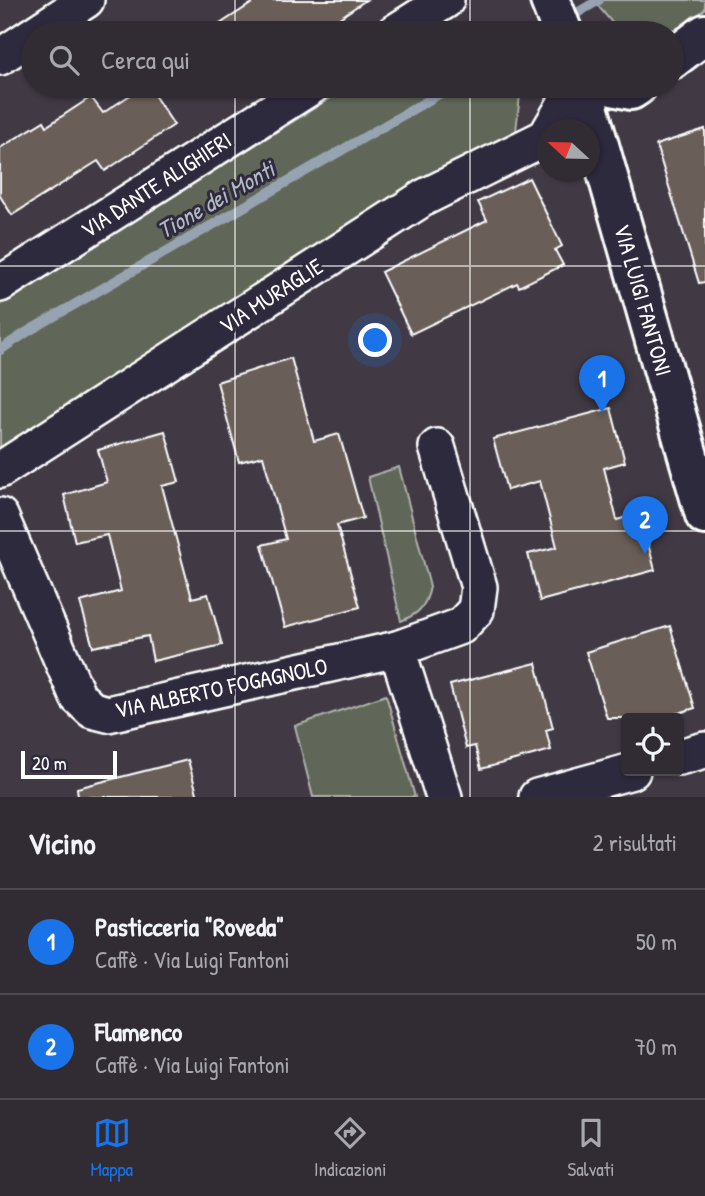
<!DOCTYPE html>
<html lang="it">
<head>
<meta charset="utf-8">
<style>
	:root { --surface:#312c34; --page:#3d3840; --text:#f1f3f6; --muted:#a8a7ac; --line:#4c484f; --accent:#1a73e8 }
	body { margin:0; font-family:"Patrick Hand",sans-serif; background:var(--page); color:var(--text) }
	.controls { position:absolute; right:21px; bottom:21px; display:grid; overflow:hidden; border-radius:7px; box-shadow:0 2px 5px #0004 }
	.controls button { width:63px; height:63px; display:grid; place-items:center; padding:0; border:0; border-bottom:2px solid var(--line); background:var(--surface); color:var(--text); font:35px sans-serif }
	.compass { position:absolute; left:537px; top:119px; width:63px; height:63px; border-radius:50%; background:var(--surface); box-shadow:0 2px 5px #0004; rotate:292deg }
	.scale { position:absolute; left:21px; bottom:18px; width:96px; box-sizing:border-box; padding-left:7px; border:4px solid #fff; border-top:0; font-size:19px; line-height:24px; white-space:nowrap; color:#fff; -webkit-text-stroke:5px #2f2a3d; paint-order:stroke }
	.you { position:absolute; left:376px; top:341px; width:24px; height:24px; margin:-18px; border:5px solid #fff; border-radius:50%; background:#1a73e8; box-shadow:0 0 0 10px #1a73e833 }
	.badge { display:grid; place-items:center; width:46px; height:46px; border-radius:50%; background:var(--accent); color:#fff; font-size:23px; font-weight:700 }
	.pin { position:absolute; translate:-50% -58px; filter:drop-shadow(0 2px 4px #0008) }
	.pin::after { content:''; position:absolute; top:37px; width:24px; height:21px; background:inherit; clip-path:polygon(0 0,100% 0,50% 100%) }
	.list { margin:0; padding:0; list-style:none }
	h2 { display:flex; justify-content:space-between; align-items:center; height:91px; margin:0; padding:0 28px; font-size:30px }
	h2 small { font-size:23px; font-weight:400; color:var(--muted) }
	.list li { display:grid; grid-template-columns:46px 1fr auto; gap:21px; align-items:center; box-sizing:border-box; height:105px; padding:0 28px; border-top:2px solid var(--line) }
	.list b { display:block; font-size:26px; white-space:nowrap }
	.list p { margin:0; font-size:23px; white-space:nowrap; color:var(--muted) }
	.list em { font-size:23px; font-style:normal; color:var(--muted) }
	.icon { flex:none; width:38px; height:38px; fill:none; stroke:currentColor; stroke-width:2; stroke-linecap:round; stroke-linejoin:round }
	.map { position:relative; flex:none; width:705px; height:797px; overflow:hidden }
	.search { position:absolute; background:var(--surface); box-shadow:0 2px 5px #0004; left:21px; right:21px; top:21px; height:77px; display:flex; align-items:center; gap:18px; box-sizing:border-box; padding:0 24px; border-radius:38px; color:var(--muted); font-size:26px }
	.sheet { height:301px; background:var(--surface) }
	nav { display:flex; justify-content:space-around; align-items:center; box-sizing:border-box; height:98px; border-top:2px solid var(--line); background:var(--surface); font-size:19px; color:var(--muted) }
	nav a { display:grid; justify-items:center; gap:4px }
	nav .on { color:var(--accent) }
	.map>svg:first-child { display:block }
	.green { fill:#616658; stroke:#b0b2ac; stroke-width:2 }
	.lines { fill:none; stroke-linecap:round; stroke-linejoin:round }
	.stream { stroke:#97a3b1; stroke-width:10 }
	.building { fill:#6a5e59; stroke:#fff; stroke-width:2 }
	.minor-casing { stroke:#fff; stroke-width:40 }
	.tertiary-casing { stroke:#fff; stroke-width:44 }
	.minor { stroke:#2f2a3d; stroke-width:35 }
	.tertiary { stroke:#2f2a3d; stroke-width:38 }
	.grid { fill:none; stroke:#fff; stroke-width:2; stroke-opacity:0.55 }
	.labels { text-anchor:middle; stroke-width:6; stroke-linejoin:round; paint-order:stroke }
	.street-label { font-size:23px; fill:#fff; stroke:#2f2a3d }
	.water-label { font-size:24px; font-style:italic; fill:#b1bac4; stroke:#2f2a3d }
</style>
</head>
<body>
<div class="map">
<svg width="705" height="797" viewBox="0 0 705 797">
	<rect width="100%" height="100%" fill="#413a45"/>
	<filter id="ink" filterUnits="userSpaceOnUse"><feTurbulence type="fractalNoise" baseFrequency=".0143" numOctaves="2"/><feDisplacementMap in="SourceGraphic" scale="14" xChannelSelector="R" yChannelSelector="G"/><feConvolveMatrix kernelMatrix="1 2 1 2 8 2 1 2 1" color-interpolation-filters="sRGB"/></filter>
	<g filter="url(#ink)">
		<!-- green -->
		<g class="green">
			<polygon points="593,0 705,0 705,9 684,26 661,33 629,33 614,25"/>
			<polygon points="350,86 521,86 515,140 395,200 0,449 0,304"/>
			<path d="M 399,467 L 430,587 C 426,606 419,614 401,621 L 368,477 Z"/>
			<polygon points="386,695 415,797 313,797 295,726"/>
		</g>
		<g class="lines">
			<!-- stream -->
			<g class="stream">
				<polyline points="567,19 599,0"/>
				<polyline points="0,350 27,332 453,86"/>
			</g>
		</g>
		<!-- building -->
		<g class="building">
			<polygon points="257,0 366,0 317,33 206,33"/>
			<polygon points="144,86 148,86 174,125 105,171 98,161 12,215 0,196 0,148 44,121 47,126 91,97 103,113"/>
			<polygon points="705,129 705,282 699,283 656,145"/>
			<polygon points="529,178 562,246 555,250 563,265 519,287 517,283 411,334 381,272 487,220 478,202"/>
			<polygon points="291,358 314,441 339,434 363,518 337,525 360,607 285,627 262,545 286,539 263,456 239,462 217,382"/>
			<polygon points="611,408 625,462 604,468 617,520 640,513 655,570 540,601 528,554 557,547 540,481 507,490 493,439"/>
			<polygon points="165,431 179,482 162,486 192,598 208,594 222,645 153,661 148,636 93,647 80,602 121,591 107,535 75,542 64,495 107,482 98,450"/>
			<polygon points="670,626 695,708 662,718 607,718 586,652"/>
			<polygon points="536,663 553,728 546,730 551,750 481,769 475,746 466,748 450,685"/>
			<polygon points="188,760 198,797 78,797 77,788"/>
		</g>
		<g class="lines">
			<defs>
				<g id="minor">
					<polyline points="36,33 86,0"/>
					<polyline points="394,33 446,0"/>
					<polyline points="0,57 33,35"/>
					<polyline points="550,130 576,86"/>
					<polyline points="0,284 312,86"/>
					<polyline points="0,470 425,197 546,137 548,134"/>
					<polyline points="0,516 78,697 92,710 108,714 397,649 444,797"/>
					<polyline points="397,649 461,626 476,610 479,587 437,447"/>
					<polyline points="679,757 705,750"/>
					<polyline points="537,797 632,771"/>
				</g>
				<g id="tertiary">
					<polyline points="550,0 563,33"/>
					<polyline points="672,59 705,34"/>
					<polyline points="582,86 705,515"/>
					<polyline points="612,86 631,90 637,86"/>
				</g>
			</defs>
			<!-- minor casing -->
			<use href="#minor" class="minor-casing"/>
			<!-- tertiary casing -->
			<use href="#tertiary" class="tertiary-casing"/>
			<!-- minor -->
			<use href="#minor" class="minor"/>
			<!-- tertiary -->
			<use href="#tertiary" class="tertiary"/>
		</g>
	</g>
	<!-- grid -->
	<path class="grid" d="M 235,0 L 235,33M 470,0 L 470,33M 235,86 L 235,797M 470,86 L 470,797M 0,266 L 705,266M 0,531 L 705,531"/>
	<g class="labels">
		<!-- street labels -->
		<g class="street-label">
			<text transform="translate(156 185) rotate(-33)" y="8">VIA DANTE ALIGHIERI</text>
			<text transform="translate(271 296) rotate(-33)" y="8">VIA MURAGLIE</text>
			<text transform="translate(643 300) rotate(74)" y="8">VIA LUIGI FANTONI</text>
			<text transform="translate(221 688) rotate(-12)" y="8">VIA ALBERTO FOGAGNOLO</text>
		</g>
		<!-- water labels -->
		<g class="water-label">
			<text transform="translate(216 200) rotate(-30)" y="8">Tione dei Monti</text>
		</g>
	</g>
</svg>
<div class="controls">
<button><svg class="icon" aria-label="locate" viewBox="0 0 24 24"><circle cx="12" cy="12" r="6"/><path d="M12 2v4M12 18v4M2 12h4M18 12h4"/></svg></button>
</div>
<svg class="compass" viewBox="-18 -18 36 36"><path d="M0-13l5 13h-10z" fill="#e53935"/><path d="M0 13l5-13h-10z" fill="#a8a7ac"/></svg>
<div class="scale">20 m</div>
<div class="you"></div>
<div class="pin badge" style="left:602px;top:413px">1</div>
<div class="pin badge" style="left:645px;top:554px">2</div>
<div class="search"><svg class="icon" aria-label="search" viewBox="0 0 24 24"><circle cx="10" cy="10" r="6"/><path d="M15 15l6 6"/></svg>Cerca qui</div>
</div>
<section class="sheet">
<h2>Vicino<small>2 risultati</small></h2>
<ul class="list">
<li><span class="badge">1</span><div><b>Pasticceria &quot;Roveda&quot;</b><p>Caffè · Via Luigi Fantoni</p></div><em>50 m</em></li>
<li><span class="badge">2</span><div><b>Flamenco</b><p>Caffè · Via Luigi Fantoni</p></div><em>70 m</em></li>
</ul>
</section>
<nav>
<a class="on"><svg class="icon" aria-label="map" viewBox="0 0 24 24"><path d="M3 6l6-2 6 2 6-2v14l-6 2-6-2-6 2zM9 4v14M15 6v14"/></svg>Mappa</a>
<a><svg class="icon" aria-label="directions" viewBox="0 0 24 24"><path d="M12 3l9 9-9 9-9-9zM9 14v-3h6M13 9l2 2-2 2"/></svg>Indicazioni</a>
<a><svg class="icon" aria-label="saved" viewBox="0 0 24 24"><path d="M7 4h10v16l-5-4-5 4z"/></svg>Salvati</a>
</nav>
</body>
</html>
